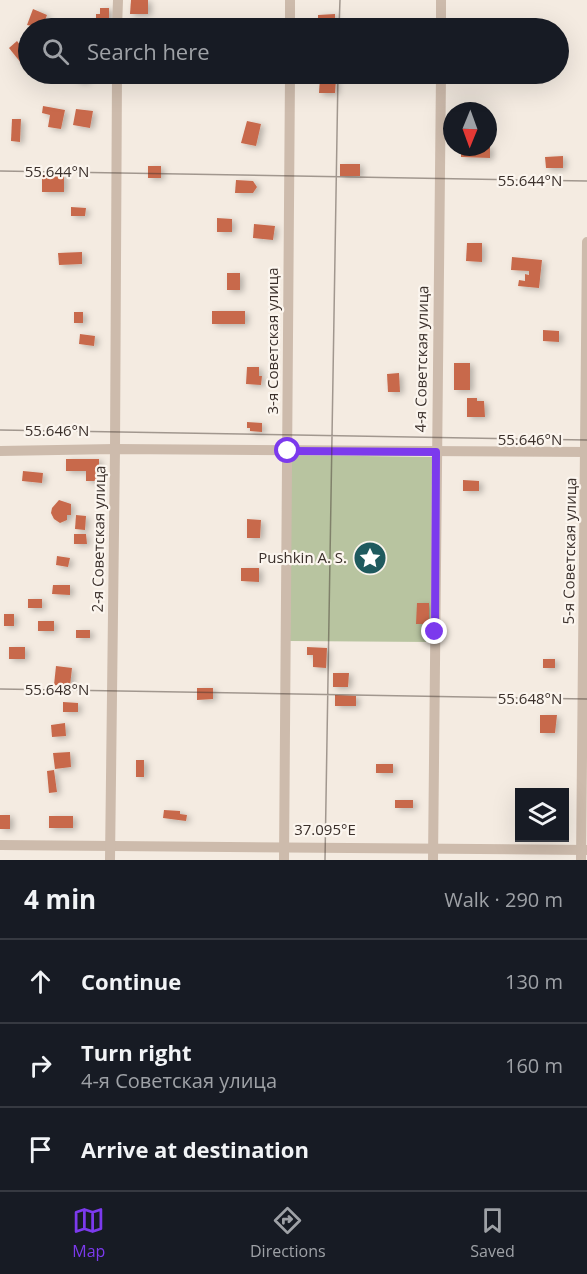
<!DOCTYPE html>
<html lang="en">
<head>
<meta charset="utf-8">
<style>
	:root { --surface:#171b24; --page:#242831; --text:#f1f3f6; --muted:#9ea1a6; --line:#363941; --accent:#7c3aed }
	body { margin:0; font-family:"Open Sans",sans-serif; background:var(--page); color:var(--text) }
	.controls { position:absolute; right:18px; bottom:18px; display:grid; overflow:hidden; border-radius:0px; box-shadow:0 6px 24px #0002 }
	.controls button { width:54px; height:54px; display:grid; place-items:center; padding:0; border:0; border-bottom:2px solid var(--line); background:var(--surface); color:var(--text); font:30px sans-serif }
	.compass { position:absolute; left:443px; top:102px; width:54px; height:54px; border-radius:50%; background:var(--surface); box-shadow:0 6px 24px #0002; rotate:181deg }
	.stop { position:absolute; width:18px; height:18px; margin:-14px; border:4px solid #7c3aed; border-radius:50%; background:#fff }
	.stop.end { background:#7c3aed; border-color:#fff; box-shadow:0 2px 6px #0008 }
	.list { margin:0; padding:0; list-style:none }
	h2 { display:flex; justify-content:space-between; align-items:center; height:78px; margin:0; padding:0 24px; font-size:26px }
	h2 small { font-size:20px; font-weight:400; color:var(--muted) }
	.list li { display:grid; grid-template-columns:39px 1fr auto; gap:18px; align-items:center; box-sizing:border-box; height:84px; padding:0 24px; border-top:2px solid var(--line) }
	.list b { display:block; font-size:22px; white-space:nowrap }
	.list p { margin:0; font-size:20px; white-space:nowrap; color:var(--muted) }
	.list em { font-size:20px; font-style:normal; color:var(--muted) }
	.icon { flex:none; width:33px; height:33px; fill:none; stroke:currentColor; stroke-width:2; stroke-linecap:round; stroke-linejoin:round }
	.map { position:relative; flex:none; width:587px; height:860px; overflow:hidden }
	.search { position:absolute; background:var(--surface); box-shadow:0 6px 24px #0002; left:18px; right:18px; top:18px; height:66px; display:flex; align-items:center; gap:15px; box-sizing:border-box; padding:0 21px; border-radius:33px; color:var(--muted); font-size:22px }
	.sheet { height:330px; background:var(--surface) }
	nav { display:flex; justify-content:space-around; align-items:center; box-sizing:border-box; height:84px; border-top:2px solid var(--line); background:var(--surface); font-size:16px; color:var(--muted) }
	nav a { display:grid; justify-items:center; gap:3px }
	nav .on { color:var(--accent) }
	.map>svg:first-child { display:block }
	.green { fill:#b8c4a0 }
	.building { fill:#c8694b; filter:url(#shadow) }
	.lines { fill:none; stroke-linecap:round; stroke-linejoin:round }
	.minor { stroke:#cdbbac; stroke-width:10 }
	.route { stroke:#7c3aed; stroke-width:8 }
	.ticks { fill:none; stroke:#3b302b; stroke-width:1.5; stroke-opacity:0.45 }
	.labels { text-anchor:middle; stroke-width:4.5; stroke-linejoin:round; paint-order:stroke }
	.street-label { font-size:15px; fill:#3b302b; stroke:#fbf5ee }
	.poi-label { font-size:15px; fill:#3b302b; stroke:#fbf5ee; text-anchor:end }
	.ticks-label { font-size:15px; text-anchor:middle; fill:#3b302b; stroke:#fbf5ee; stroke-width:4.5; stroke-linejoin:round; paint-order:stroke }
</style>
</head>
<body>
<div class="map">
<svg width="587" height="860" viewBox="0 0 587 860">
	<defs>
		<filter id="shadow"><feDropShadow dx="3.5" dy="2" stdDeviation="3" flood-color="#0004"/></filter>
	</defs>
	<rect width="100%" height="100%" fill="#f4ebe1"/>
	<!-- green -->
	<polygon class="green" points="291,455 432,457 431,642 290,641"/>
	<!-- building -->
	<g class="building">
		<polygon points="131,0 148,0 148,14 130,14"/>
		<polygon points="100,8 109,8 109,21 96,21 96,14 100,14"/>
		<polygon points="33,9 47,15 42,28 27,25"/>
		<polygon points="335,14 335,28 318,28 318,15"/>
		<polygon points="17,41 28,55 28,65 25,68 9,48"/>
		<polygon points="76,74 88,75 86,82 74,80"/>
		<polygon points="320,78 336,78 335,93 319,93"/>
		<polygon points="43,106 65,110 61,129 48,127 50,115 42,113"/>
		<polygon points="76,109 93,111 90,128 73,125"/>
		<polygon points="12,119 21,119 20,142 11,141"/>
		<polygon points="247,121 261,124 256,146 241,143"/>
		<polygon points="488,143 490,144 490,158 461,157 461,147 488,147"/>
		<polygon points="563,156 563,168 546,168 545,157"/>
		<rect x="340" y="164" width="20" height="12"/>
		<rect x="148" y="166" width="13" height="12"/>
		<polygon points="64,174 64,192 42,192 42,175"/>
		<polygon points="236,180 253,181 257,187 253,193 235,193"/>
		<polygon points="71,207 86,208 85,216 71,216"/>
		<polygon points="217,218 232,219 232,232 217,232"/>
		<polygon points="254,224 275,226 273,240 253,238"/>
		<polygon points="467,243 482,243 482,262 466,261"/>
		<polygon points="82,252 82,264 59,265 58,253"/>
		<polygon points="512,257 542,260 539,288 518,286 519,280 525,281 525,274 529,275 529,271 511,270"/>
		<rect x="227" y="273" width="13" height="17"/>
		<rect x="212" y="311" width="33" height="13"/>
		<rect x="74" y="312" width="9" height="11"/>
		<polygon points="543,330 559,331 559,342 543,341"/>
		<polygon points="80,334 95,336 94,346 79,344"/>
		<rect x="454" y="363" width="16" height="27"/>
		<polygon points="247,367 259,367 259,376 262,376 261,385 246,384"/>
		<polygon points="399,373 400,392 388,392 387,374"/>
		<polygon points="467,398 477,398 477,401 484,401 485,417 467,417"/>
		<polygon points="247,422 262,423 262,432 250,431 250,428 247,428"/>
		<polygon points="66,459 99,459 99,481 86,481 86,471 66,471"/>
		<polygon points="23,471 43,473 42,483 22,481"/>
		<polygon points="463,480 479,481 479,491 463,491"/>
		<polygon points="59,500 71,504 71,515 67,515 67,520 60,523 54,519 51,513 52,508"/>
		<polygon points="76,515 86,516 85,530 75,529"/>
		<polygon points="247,519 261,520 260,538 247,538"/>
		<polygon points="74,534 86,534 87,544 74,544"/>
		<polygon points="57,556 70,558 68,567 56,565"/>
		<polygon points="241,568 259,568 259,582 241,581"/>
		<polygon points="53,585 70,585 70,595 52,594"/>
		<rect x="28" y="599" width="14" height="9"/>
		<polygon points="417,603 429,603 429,624 416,624"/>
		<rect x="4" y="614" width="10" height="12"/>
		<rect x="38" y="621" width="16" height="10"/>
		<rect x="76" y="630" width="14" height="8"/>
		<rect x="9" y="647" width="16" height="12"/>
		<polygon points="307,647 327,648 326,668 313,667 313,655 307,655"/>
		<rect x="543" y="659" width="12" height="9"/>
		<polygon points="56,666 72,668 70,686 54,685"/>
		<polygon points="333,673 349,673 348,687 333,687"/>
		<polygon points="197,688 213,688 213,699 197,700"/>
		<polygon points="335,695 356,696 356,706 335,706"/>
		<polygon points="63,702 78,703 78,712 63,712"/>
		<polygon points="540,715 557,715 555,733 540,733"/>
		<polygon points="65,723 66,736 52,737 51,725"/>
		<polygon points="70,752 71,767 55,769 53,753"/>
		<rect x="136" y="760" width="8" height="17"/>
		<rect x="376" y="764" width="17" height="9"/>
		<polygon points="54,770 57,792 49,793 47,771"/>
		<rect x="395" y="800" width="18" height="8"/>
		<polygon points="164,810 180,811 180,814 187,815 186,821 163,818"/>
		<rect x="0" y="815" width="10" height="14"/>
		<rect x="49" y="816" width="24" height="12"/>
	</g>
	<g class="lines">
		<!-- minor -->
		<g class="minor">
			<polyline points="441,0 441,28"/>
			<polyline points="117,28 118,0"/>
			<polyline points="290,28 290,0"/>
			<polyline points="0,451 115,449 587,452"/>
			<polyline points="0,845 587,850"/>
			<polyline points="110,860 115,449 117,74"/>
			<polyline points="284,860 290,74"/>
			<polyline points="433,860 441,74"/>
			<polyline points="581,860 587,242"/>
		</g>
	</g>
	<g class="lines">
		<!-- route -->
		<polyline class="route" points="288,451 436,452 435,632"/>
	</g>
	<!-- ticks -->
	<path class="ticks" d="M 339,28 L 340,0M 0,171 L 587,181M 0,430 L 587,440M 0,689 L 587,699M 325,860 L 338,74"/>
	<!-- icons -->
	<defs>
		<symbol id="sight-disc" viewBox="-11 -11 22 22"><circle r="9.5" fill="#1f5a5e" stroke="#fbf5ee"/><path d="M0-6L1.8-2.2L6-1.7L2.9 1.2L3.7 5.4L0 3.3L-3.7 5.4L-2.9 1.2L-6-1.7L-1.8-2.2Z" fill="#fff"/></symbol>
	</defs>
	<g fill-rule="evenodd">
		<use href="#sight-disc" x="351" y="539" width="38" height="38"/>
	</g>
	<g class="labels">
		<!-- street labels -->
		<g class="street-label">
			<text transform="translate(273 341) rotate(-90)" y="5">3-я Советская улица</text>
			<text transform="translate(422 359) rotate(-89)" y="5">4-я Советская улица</text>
			<text transform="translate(99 539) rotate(-89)" y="5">2-я Советская улица</text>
			<text transform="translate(570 551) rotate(-89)" y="5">5-я Советская улица</text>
		</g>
		<!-- poi labels -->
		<g class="poi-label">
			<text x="347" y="563">Pushkin A. S.</text>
		</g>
	</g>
	<g class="ticks-label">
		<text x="57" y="177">55.644°N</text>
		<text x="530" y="186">55.644°N</text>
		<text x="57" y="436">55.646°N</text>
		<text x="530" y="445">55.646°N</text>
		<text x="57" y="695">55.648°N</text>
		<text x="530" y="704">55.648°N</text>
		<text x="325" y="835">37.095°E</text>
	</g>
</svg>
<div class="controls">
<button><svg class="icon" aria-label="layers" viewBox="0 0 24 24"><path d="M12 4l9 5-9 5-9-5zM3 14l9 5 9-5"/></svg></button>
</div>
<svg class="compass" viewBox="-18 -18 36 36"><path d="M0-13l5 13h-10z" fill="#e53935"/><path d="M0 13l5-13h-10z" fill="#9ea1a6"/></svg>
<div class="stop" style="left:288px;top:451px"></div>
<div class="stop end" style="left:435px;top:632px"></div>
<div class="search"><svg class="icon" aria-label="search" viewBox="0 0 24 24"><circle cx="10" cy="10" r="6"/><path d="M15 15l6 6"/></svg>Search here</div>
</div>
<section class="sheet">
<h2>4 min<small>Walk · 290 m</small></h2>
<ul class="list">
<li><svg class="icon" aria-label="ahead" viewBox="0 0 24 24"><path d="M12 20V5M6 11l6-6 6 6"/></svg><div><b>Continue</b></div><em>130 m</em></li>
<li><svg class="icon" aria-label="right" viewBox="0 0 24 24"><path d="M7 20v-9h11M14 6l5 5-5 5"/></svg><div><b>Turn right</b><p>4-я Советская улица</p></div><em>160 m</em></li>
<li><svg class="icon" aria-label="arrive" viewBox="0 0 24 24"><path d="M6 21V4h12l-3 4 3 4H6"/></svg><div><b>Arrive at destination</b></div></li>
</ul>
</section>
<nav>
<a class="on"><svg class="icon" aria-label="map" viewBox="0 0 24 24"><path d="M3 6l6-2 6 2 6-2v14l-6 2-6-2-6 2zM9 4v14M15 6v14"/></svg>Map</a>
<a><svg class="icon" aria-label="directions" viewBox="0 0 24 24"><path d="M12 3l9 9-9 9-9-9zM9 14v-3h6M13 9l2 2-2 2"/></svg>Directions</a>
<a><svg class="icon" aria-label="saved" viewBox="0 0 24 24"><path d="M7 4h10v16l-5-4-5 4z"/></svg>Saved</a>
</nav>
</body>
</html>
